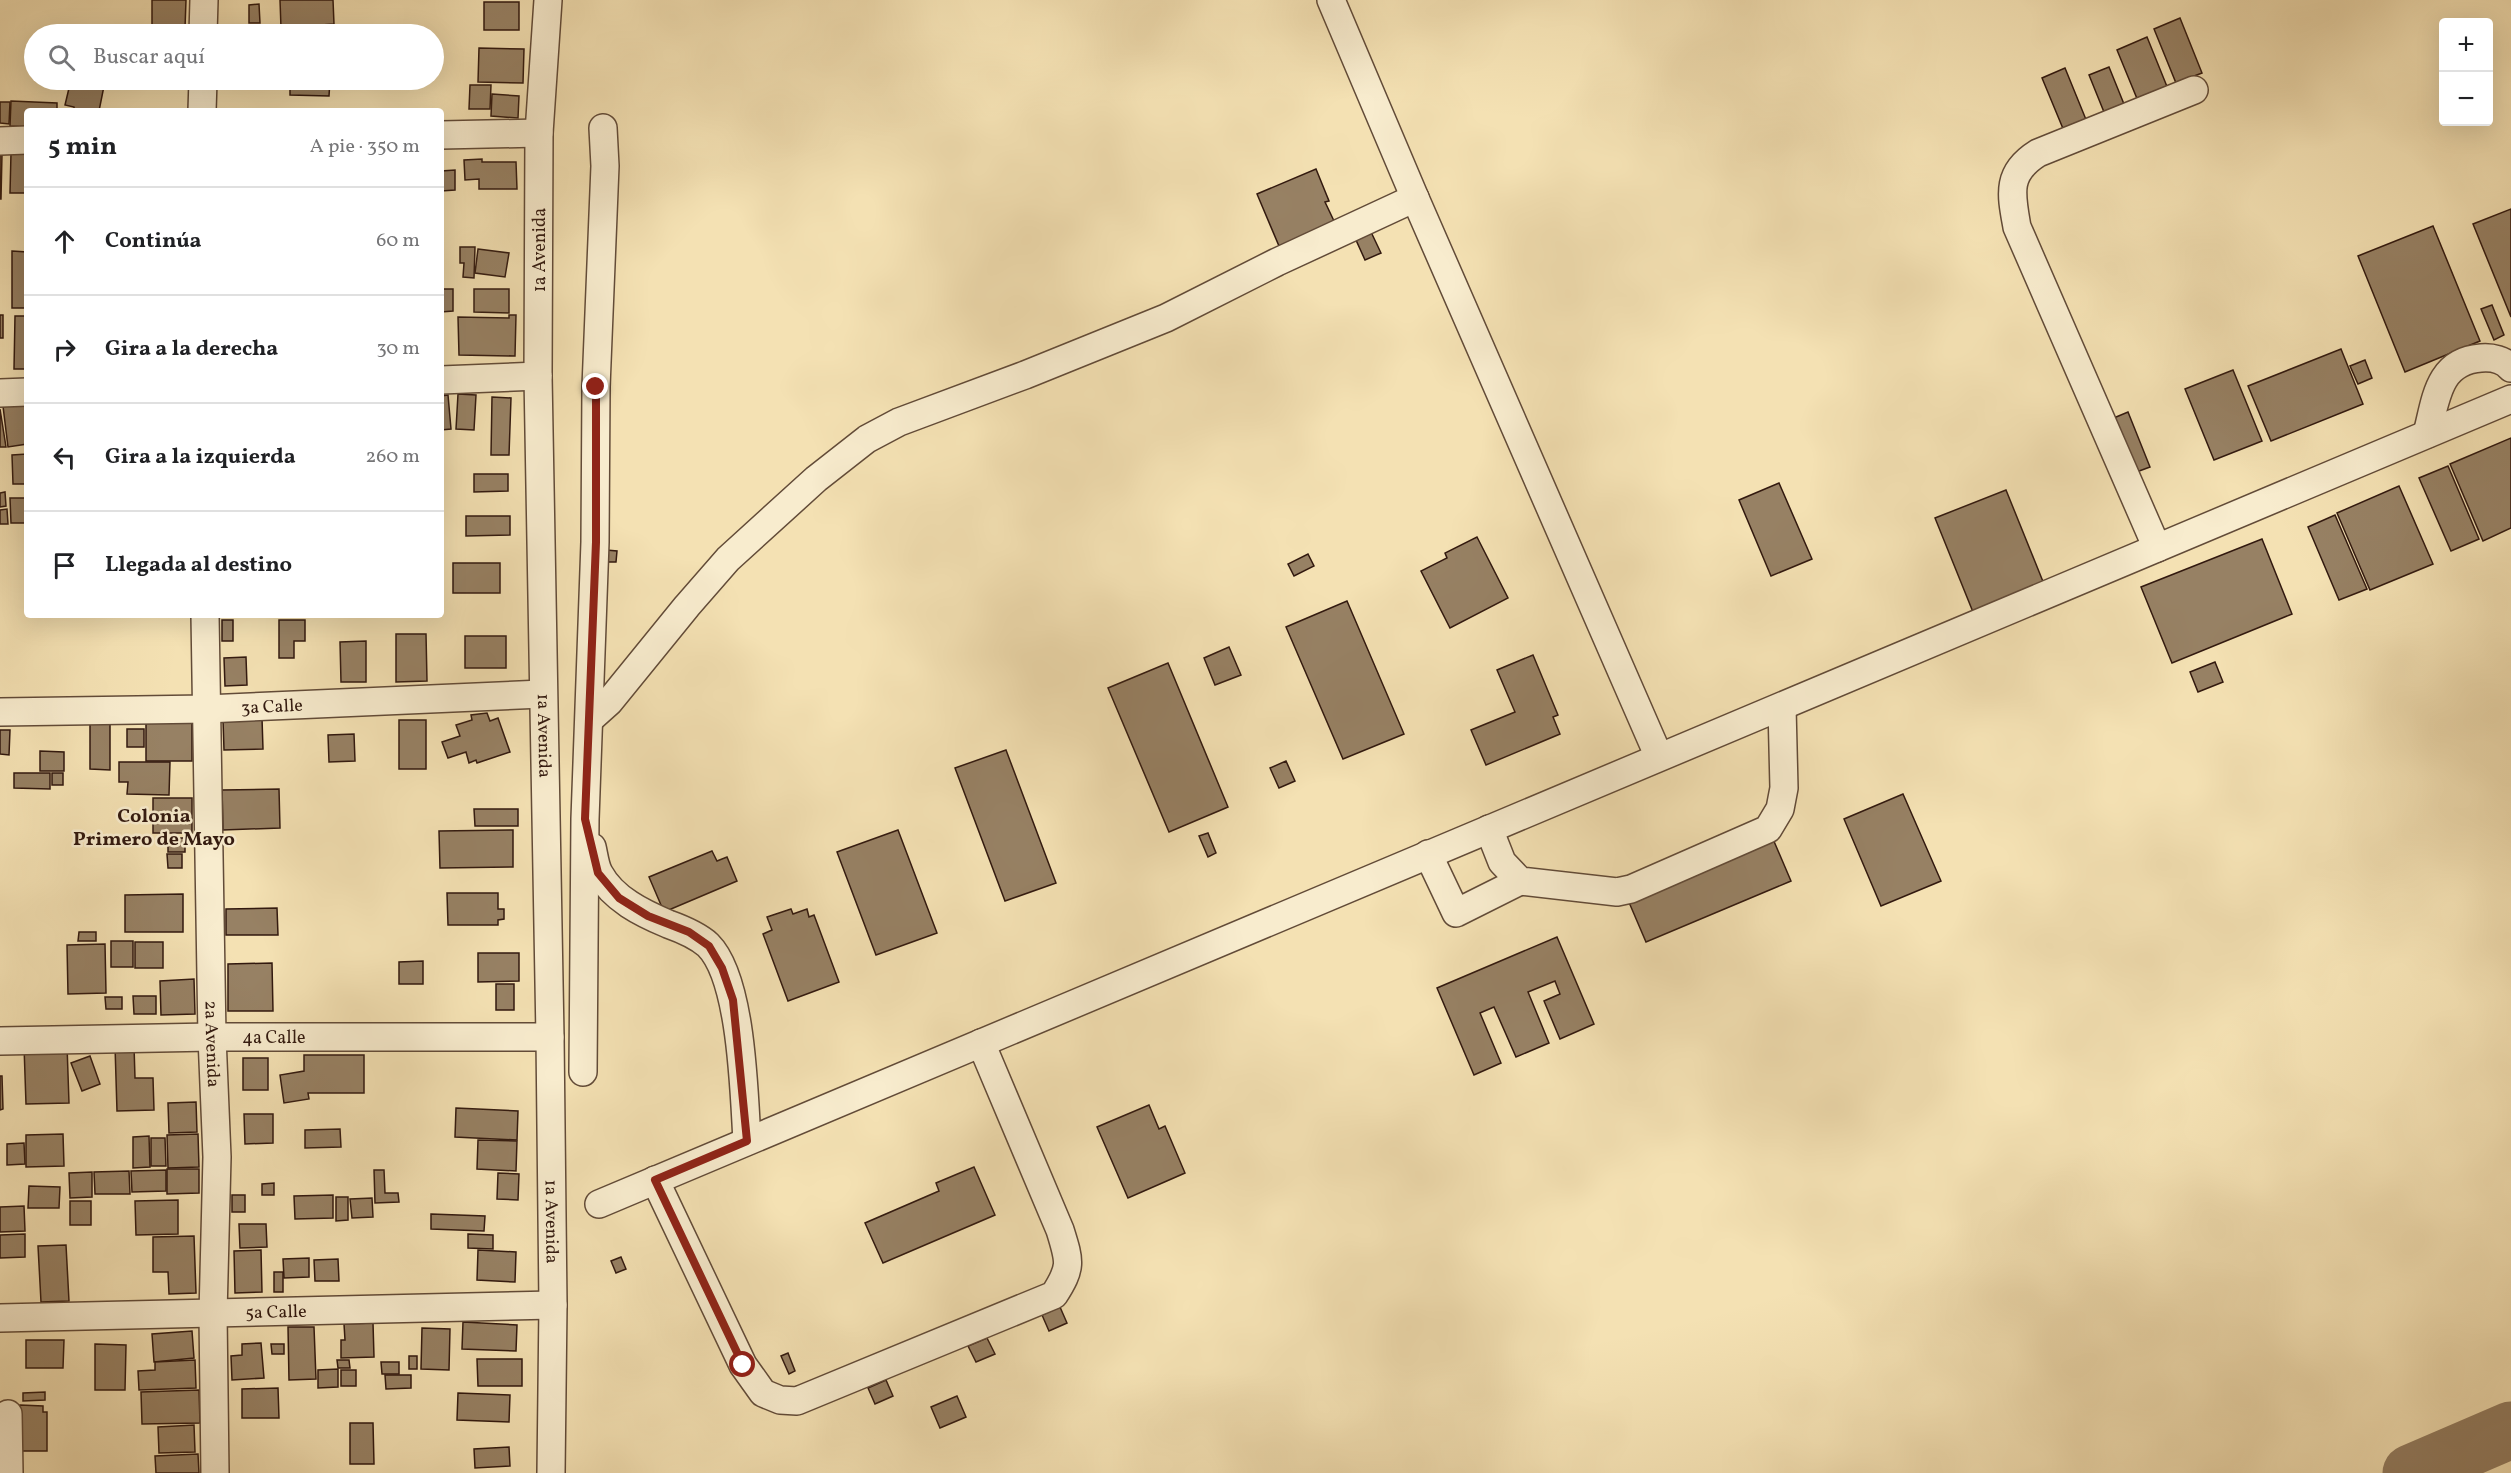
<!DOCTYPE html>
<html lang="es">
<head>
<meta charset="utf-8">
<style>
	:root { --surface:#fff; --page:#f2f2f2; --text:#202124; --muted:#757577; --line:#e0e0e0 }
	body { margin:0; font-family:Vollkorn,serif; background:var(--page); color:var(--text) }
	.controls { position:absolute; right:18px; top:18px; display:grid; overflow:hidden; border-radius:6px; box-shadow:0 6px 24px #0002 }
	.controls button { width:54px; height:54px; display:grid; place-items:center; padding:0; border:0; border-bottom:2px solid var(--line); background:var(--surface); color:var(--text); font:30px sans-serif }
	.stop { position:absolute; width:18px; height:18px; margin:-14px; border:4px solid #8f2418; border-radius:50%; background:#fff }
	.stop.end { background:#8f2418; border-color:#fff; box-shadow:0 2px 6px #0008 }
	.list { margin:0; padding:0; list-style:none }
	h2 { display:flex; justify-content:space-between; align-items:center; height:78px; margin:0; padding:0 24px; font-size:26px }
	h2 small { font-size:20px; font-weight:400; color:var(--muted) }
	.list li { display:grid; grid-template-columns:39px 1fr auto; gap:18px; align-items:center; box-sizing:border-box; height:108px; padding:0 24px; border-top:2px solid var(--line) }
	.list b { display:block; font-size:22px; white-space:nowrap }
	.list em { font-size:20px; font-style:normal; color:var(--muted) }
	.icon { flex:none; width:33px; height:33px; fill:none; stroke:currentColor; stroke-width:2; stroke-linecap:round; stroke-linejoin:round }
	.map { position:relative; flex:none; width:2511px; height:1473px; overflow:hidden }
	.search { position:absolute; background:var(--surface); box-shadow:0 6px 24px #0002; left:24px; top:24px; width:420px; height:66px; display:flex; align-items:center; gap:15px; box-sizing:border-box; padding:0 21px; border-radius:33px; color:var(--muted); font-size:22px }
	.panel { position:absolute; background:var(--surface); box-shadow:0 6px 24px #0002; left:24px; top:108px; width:420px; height:510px; border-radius:6px }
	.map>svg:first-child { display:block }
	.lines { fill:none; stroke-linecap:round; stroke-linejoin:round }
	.taxiway { stroke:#937d61; stroke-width:57 }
	.building { fill:#978164; stroke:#32190f; stroke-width:1.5 }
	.minor-casing { stroke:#624b38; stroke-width:30 }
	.minor { stroke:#f8ecce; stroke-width:27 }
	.route { stroke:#8f2418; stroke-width:8 }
	.labels { text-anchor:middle; stroke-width:5; stroke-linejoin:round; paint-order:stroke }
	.street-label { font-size:18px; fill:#32190f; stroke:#f8ecce }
	.neighbourhood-label { font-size:20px; font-weight:bold; fill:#32190f; stroke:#f8ecce }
</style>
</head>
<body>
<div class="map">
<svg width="2511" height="1473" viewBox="0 0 2511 1473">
	<rect width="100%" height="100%" fill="#f4e1b3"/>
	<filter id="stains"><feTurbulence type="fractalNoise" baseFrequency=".00333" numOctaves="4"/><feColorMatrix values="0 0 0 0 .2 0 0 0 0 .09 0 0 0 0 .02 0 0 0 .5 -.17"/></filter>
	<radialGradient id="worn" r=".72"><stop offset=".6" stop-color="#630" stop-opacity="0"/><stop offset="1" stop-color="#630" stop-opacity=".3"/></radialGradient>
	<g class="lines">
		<!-- taxiway -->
		<polyline class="taxiway" points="2411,1473 2511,1430"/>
	</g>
	<!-- building -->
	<g class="building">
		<polygon points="152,0 186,0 185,28 152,28"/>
		<polygon points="280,0 333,0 334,24 281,28"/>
		<rect x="484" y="2" width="35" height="28"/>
		<polygon points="259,4 260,23 249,23 249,5"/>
		<polygon points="2180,18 2202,73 2176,83 2154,29"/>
		<polygon points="279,27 279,34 227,34 226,29"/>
		<polygon points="360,30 396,33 396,34 359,34"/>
		<polygon points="2147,37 2168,89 2138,101 2117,50"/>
		<polygon points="479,48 524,49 523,83 478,82"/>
		<polygon points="2109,67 2126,109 2106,117 2089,75"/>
		<polygon points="2065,68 2087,122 2064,131 2042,78"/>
		<polygon points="84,80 104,80 103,85"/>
		<rect x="145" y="80" width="29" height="4"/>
		<polygon points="290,80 330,80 329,96 290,95"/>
		<polygon points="79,82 104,86 99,111 74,111 74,107 65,105 70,84 79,86"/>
		<polygon points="470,85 491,85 490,109 469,109"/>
		<polygon points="492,94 519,96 518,118 491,116"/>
		<polygon points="11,101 57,103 57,111 27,111 27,127 10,126"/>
		<polygon points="0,102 10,102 9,124 0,123"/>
		<polygon points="11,153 27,153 27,193 10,193"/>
		<polygon points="0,154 2,154 1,199 0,199"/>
		<polygon points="482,159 482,162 516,162 517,189 479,189 479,179 465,180 464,160"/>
		<polygon points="1316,169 1329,201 1325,202 1335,223 1279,246 1257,194"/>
		<polygon points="455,170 455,190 441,191 441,171"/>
		<polygon points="2511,209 2511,317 2473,224"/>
		<polygon points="2433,226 2480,341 2405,372 2358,256"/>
		<polygon points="1371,232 1381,253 1365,260 1356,240"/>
		<polygon points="460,247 475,247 474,278 463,277 464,263 460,263"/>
		<polygon points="478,249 509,253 505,277 475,273"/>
		<polygon points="12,251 27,252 27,308 12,308"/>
		<polygon points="441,289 453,289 453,311 441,312"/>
		<polygon points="474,289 509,289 509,313 474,312"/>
		<polygon points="2492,305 2504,335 2494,340 2481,309"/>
		<rect x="0" y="315" width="3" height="23"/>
		<polygon points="509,315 516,315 515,356 459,355 458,317 509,318"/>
		<polygon points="15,316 27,316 27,369 14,369"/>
		<polygon points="2341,349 2363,404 2271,441 2248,386"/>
		<polygon points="2365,360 2372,378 2358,384 2350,366"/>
		<polygon points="2233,370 2262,441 2214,460 2185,389"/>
		<polygon points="458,394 476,395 474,430 456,429"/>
		<polygon points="27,395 27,444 8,447 2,398"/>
		<polygon points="448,395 451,429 441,430 441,396"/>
		<polygon points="492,397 511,398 509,455 491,455"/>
		<polygon points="0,409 6,447 0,447"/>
		<polygon points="2128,412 2150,467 2131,474 2109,420"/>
		<polygon points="2511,438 2511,528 2483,541 2450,464"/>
		<polygon points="27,454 27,484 13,484 12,455"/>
		<polygon points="2448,466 2479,539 2451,551 2419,478"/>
		<polygon points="474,474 508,474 508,491 474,492"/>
		<polygon points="1779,483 1812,559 1771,576 1739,500"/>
		<polygon points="2399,486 2433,564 2370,590 2337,513"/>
		<polygon points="2006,490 2044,584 1973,612 1935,518"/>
		<polygon points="5,492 6,506 0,507 0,493"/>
		<polygon points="10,498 27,498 27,523 11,523"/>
		<polygon points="7,509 8,524 0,524 0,510"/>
		<polygon points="2335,515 2367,589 2339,600 2308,527"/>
		<polygon points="466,516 510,516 510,535 466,536"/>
		<polygon points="1477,537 1508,598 1450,628 1421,571 1447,558 1445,553"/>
		<polygon points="2262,539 2292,614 2172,663 2141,587"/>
		<polygon points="606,550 617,551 616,562 606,562"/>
		<polygon points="1308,554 1314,566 1294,576 1288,564"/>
		<rect x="453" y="563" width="47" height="30"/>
		<polygon points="1347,601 1404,734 1343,759 1286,627"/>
		<rect x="222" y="620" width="11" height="21"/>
		<polygon points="279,620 305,620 305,641 294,641 294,658 279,658"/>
		<polygon points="396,634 426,634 427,681 396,682"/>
		<rect x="465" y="636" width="41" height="32"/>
		<polygon points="366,641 366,682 341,682 340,642"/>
		<polygon points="1229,647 1241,675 1215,685 1204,658"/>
		<polygon points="1533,655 1558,715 1553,717 1560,734 1486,765 1471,730 1515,712 1497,670"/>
		<polygon points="246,657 247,685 225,686 224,658"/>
		<polygon points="2215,662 2223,682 2198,692 2190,672"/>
		<polygon points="1168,663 1228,807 1169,832 1108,688"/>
		<polygon points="487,713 490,721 498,718 510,752 477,763 476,760 469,763 466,752 448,758 442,742 460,736 456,725 472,720 471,715"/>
		<polygon points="262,718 263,749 224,750 223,720"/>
		<rect x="399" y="720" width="27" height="49"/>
		<polygon points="146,721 192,722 192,761 146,761"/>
		<polygon points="90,723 110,723 110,770 90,769"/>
		<rect x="127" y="729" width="17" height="18"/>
		<polygon points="0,730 10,730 9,755 0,754"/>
		<polygon points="354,734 355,761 329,762 328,735"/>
		<polygon points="1006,750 1056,883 1005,901 955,768"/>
		<polygon points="40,751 64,752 64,771 40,771"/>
		<polygon points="1286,761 1295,781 1279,788 1270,768"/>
		<polygon points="119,762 170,762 169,795 127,794 128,782 119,782"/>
		<polygon points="14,773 50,773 50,789 14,788"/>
		<rect x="52" y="773" width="11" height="12"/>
		<polygon points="279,789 280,828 223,830 222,790"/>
		<polygon points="1903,794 1941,881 1881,906 1844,819"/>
		<rect x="153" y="798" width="39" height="35"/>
		<polygon points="474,809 518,809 518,826 475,826"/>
		<polygon points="513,830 513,867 440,868 439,831"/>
		<polygon points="898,830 937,933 876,955 837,852"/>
		<polygon points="1208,833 1216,853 1208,857 1199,836"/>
		<rect x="168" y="838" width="17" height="14"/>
		<polygon points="1773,839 1791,881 1646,942 1628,900"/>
		<polygon points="712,851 717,861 727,857 737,881 664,912 649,877"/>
		<polygon points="167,854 182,854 182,868 168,868"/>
		<polygon points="447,893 498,893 498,909 504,909 504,919 498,920 498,925 448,925"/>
		<polygon points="183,894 183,932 125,932 125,895"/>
		<polygon points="277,908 278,935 226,935 226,909"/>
		<polygon points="791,909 793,914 807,909 809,917 814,915 839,982 788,1001 763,934 772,930 767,917"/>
		<polygon points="79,932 96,932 96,941 78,941"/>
		<polygon points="1557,937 1594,1024 1560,1039 1544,1001 1560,994 1555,981 1528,992 1549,1043 1516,1057 1494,1007 1480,1013 1501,1063 1474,1075 1437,988"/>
		<rect x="111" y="941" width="22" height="26"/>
		<rect x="135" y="942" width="28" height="26"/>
		<polygon points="105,944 106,993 68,994 67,945"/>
		<polygon points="478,953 519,953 519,981 478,982"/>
		<polygon points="423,961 423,984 399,984 399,962"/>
		<polygon points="272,963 273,1011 228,1011 228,964"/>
		<polygon points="194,979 195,1014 161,1015 160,981"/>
		<rect x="496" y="984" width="18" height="26"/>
		<polygon points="133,996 156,996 156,1014 134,1014"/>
		<polygon points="105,997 122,997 122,1009 106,1009"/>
		<polygon points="67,1045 69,1103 26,1104 24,1046"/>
		<polygon points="115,1046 134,1046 135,1078 153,1078 154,1110 117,1111"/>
		<polygon points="304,1055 364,1055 364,1093 308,1093 309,1099 284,1103 280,1075 304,1071"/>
		<polygon points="90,1056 100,1084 82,1091 71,1063"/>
		<rect x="243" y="1058" width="25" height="32"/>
		<polygon points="0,1076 2,1076 3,1109 0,1110"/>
		<polygon points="196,1102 197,1132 169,1133 168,1103"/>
		<polygon points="1149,1105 1159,1129 1165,1126 1185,1173 1128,1198 1097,1127"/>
		<polygon points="456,1108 518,1111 517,1140 455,1137"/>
		<polygon points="244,1114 273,1114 273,1143 245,1144"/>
		<polygon points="340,1129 341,1147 305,1148 305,1130"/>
		<polygon points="63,1134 64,1166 26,1167 26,1135"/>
		<polygon points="198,1134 199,1167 168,1168 167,1135"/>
		<polygon points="149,1136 150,1167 133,1168 133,1137"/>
		<polygon points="151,1138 165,1138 166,1166 151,1166"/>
		<polygon points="478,1140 517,1141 516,1171 477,1169"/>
		<polygon points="24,1143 25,1164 7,1165 7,1144"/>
		<polygon points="974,1167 995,1215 883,1263 865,1223 939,1191 936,1183"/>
		<polygon points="167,1169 199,1169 199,1193 167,1194"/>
		<polygon points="166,1170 166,1191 132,1192 131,1171"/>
		<polygon points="374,1170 384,1170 385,1193 398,1193 399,1202 375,1203"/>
		<polygon points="129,1171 130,1194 95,1194 94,1172"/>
		<polygon points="92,1172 92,1197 70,1198 69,1173"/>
		<polygon points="498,1173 519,1174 518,1200 497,1199"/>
		<polygon points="274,1183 274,1195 262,1195 262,1184"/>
		<polygon points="29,1186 60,1187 59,1208 28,1208"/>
		<rect x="232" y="1195" width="13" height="17"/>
		<polygon points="333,1195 333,1218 295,1219 294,1196"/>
		<polygon points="336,1197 348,1197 348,1220 336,1221"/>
		<polygon points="372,1198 373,1217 352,1218 350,1199"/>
		<polygon points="178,1200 178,1234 136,1235 135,1201"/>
		<rect x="70" y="1201" width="21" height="24"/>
		<polygon points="24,1206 25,1231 0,1232 0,1207"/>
		<polygon points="431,1214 485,1216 484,1231 431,1229"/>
		<polygon points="239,1224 266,1224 267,1247 240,1248"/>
		<polygon points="25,1234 25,1257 0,1258 0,1235"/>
		<polygon points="468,1234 493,1235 493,1249 468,1248"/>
		<polygon points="194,1236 196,1293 169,1294 168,1272 153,1272 153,1237"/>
		<polygon points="66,1245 69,1301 41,1302 38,1246"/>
		<polygon points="261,1250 262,1292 235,1293 234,1251"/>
		<polygon points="478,1250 516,1252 515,1282 477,1280"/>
		<polygon points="621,1257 626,1269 616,1273 611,1261"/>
		<polygon points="309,1258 309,1277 284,1278 283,1259"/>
		<polygon points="338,1259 339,1281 315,1281 314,1260"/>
		<rect x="274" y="1272" width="9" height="20"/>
		<polygon points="1060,1307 1067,1323 1049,1331 1042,1315"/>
		<polygon points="463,1322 517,1325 516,1351 462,1349"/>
		<polygon points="373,1323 374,1357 341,1358 341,1340 345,1340 344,1324"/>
		<polygon points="288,1327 314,1327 316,1379 289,1380"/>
		<polygon points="422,1328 450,1329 449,1370 421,1369"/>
		<polygon points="192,1331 194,1358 154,1362 152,1334"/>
		<polygon points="987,1338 995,1354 976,1362 968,1346"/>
		<polygon points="26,1340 64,1340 63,1368 26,1368"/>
		<polygon points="261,1343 264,1378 232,1380 231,1356 242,1355 242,1344"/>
		<polygon points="95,1344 126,1345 125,1390 95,1390"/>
		<polygon points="271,1344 284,1344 284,1354 272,1354"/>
		<polygon points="788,1353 795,1371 789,1374 781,1356"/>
		<rect x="409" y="1356" width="8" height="13"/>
		<polygon points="477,1359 522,1359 522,1386 478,1386"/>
		<polygon points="195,1360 196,1388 139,1390 138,1371 155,1370 155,1362"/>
		<polygon points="337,1360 349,1360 350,1368 338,1368"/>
		<polygon points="381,1362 399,1362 399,1374 382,1374"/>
		<polygon points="338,1369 338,1387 318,1388 318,1370"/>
		<rect x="341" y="1370" width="15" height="16"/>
		<polygon points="385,1375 411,1375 411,1388 386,1389"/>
		<polygon points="886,1380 893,1396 875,1404 868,1388"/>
		<polygon points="278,1388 279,1418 242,1418 242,1389"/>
		<polygon points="199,1390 200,1423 142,1424 141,1392"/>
		<polygon points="45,1392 45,1400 23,1401 23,1393"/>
		<polygon points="458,1393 510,1395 509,1422 457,1420"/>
		<polygon points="957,1396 966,1417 940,1428 931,1407"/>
		<polygon points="20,1405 43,1406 43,1412 47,1412 47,1451 13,1451"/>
		<polygon points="350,1423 373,1423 374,1464 350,1464"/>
		<polygon points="194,1425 195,1452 159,1453 158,1427"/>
		<polygon points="509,1447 510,1466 475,1468 474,1449"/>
		<polygon points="198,1454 199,1473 156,1473 155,1456"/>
	</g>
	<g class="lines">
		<defs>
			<g id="minor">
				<path id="s1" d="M 548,0 L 539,133 L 538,376 L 550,1037 L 553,1305 L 551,1473"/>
				<polyline points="1331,0 1415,198 1659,757"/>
				<polyline points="203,34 204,0"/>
				<polyline points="202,111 203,80"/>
				<polyline points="441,135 539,133"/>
				<polyline points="0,141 27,140"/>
				<polyline points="441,380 538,376"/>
				<polyline points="0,393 27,392"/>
				<path d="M 2427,434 C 2436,399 2438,361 2481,358 C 2492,357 2504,360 2511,368"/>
				<path d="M 2157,548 L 2017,227 C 2011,194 2006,173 2038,153 L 2194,90"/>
				<path id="s2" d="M 205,615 L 212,1037 L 217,1157 L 213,1314 L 215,1473"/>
				<path id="s3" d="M 0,712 L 206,709 L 542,694"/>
				<polyline points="590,719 609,702 687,606 728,559 816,479 867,439 899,422 1025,375 1166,318 1277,262 1415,198"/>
				<polyline points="1489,829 1502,862 1520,881 1617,892 1631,889 1768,829 1780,809 1784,788 1782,707"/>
				<path d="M 592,847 C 594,855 595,866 599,873 C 613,899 642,913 668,924 C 682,929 697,935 708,945 C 742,979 744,1093 747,1141"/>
				<polyline points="1428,854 1456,913 1520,881"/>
				<path id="s4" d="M 0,1041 L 212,1037 L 550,1037"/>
				<polyline points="583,1072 585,819 595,542 596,387 605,166 603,128"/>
				<path d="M 655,1180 L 743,1365 L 763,1393 L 780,1400 L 797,1401 L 1054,1295 C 1072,1267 1070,1262 1060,1230 L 981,1043"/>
				<polyline points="599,1204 2511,399"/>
				<path id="s5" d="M 0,1318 L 553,1305"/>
				<polyline points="8,1414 9,1473"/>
			</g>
		</defs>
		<!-- minor casing -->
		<use href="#minor" class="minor-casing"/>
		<!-- minor -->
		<use href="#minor" class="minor"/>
	</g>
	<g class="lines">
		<!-- route -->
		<polyline class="route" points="596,387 596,542 585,819 598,873 619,898 648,916 689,932 709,946 722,968 733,1000 747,1141 655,1180 743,1365"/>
	</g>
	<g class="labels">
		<!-- street labels -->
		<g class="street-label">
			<text transform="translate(539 250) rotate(-90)" y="6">1a Avenida</text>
			<text dy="6" stroke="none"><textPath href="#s3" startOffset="272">3a Calle</textPath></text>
			<text dy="6" stroke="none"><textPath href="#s1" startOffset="736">1a Avenida</textPath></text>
			<text dy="6" stroke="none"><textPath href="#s4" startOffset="274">4a Calle</textPath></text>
			<text dy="6" stroke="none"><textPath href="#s2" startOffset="429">2a Avenida</textPath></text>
			<text dy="6" stroke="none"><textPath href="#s1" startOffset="1222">1a Avenida</textPath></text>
			<text dy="6" stroke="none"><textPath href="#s5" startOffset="276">5a Calle</textPath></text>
		</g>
		<!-- neighbourhood labels -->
		<g class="neighbourhood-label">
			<text x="154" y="822">Colonia<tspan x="154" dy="23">Primero de Mayo</tspan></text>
		</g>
	</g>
	<rect width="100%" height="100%" filter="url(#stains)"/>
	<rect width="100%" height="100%" fill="url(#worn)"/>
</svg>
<div class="controls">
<button>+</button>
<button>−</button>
</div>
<div class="stop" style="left:743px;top:1365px"></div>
<div class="stop end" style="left:596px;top:387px"></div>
<div class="search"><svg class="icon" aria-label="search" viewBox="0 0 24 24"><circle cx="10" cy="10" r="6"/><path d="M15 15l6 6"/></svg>Buscar aquí</div>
<section class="panel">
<h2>5 min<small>A pie · 350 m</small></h2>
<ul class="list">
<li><svg class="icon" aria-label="ahead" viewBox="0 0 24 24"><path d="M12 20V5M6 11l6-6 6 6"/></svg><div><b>Continúa</b></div><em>60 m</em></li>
<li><svg class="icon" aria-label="right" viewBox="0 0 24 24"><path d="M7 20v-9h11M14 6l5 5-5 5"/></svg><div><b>Gira a la derecha</b></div><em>30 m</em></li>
<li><svg class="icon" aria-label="left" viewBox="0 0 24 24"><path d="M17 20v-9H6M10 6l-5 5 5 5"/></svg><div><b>Gira a la izquierda</b></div><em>260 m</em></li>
<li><svg class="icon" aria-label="arrive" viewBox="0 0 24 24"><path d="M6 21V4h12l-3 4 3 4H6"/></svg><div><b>Llegada al destino</b></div></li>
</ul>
</section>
</div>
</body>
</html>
